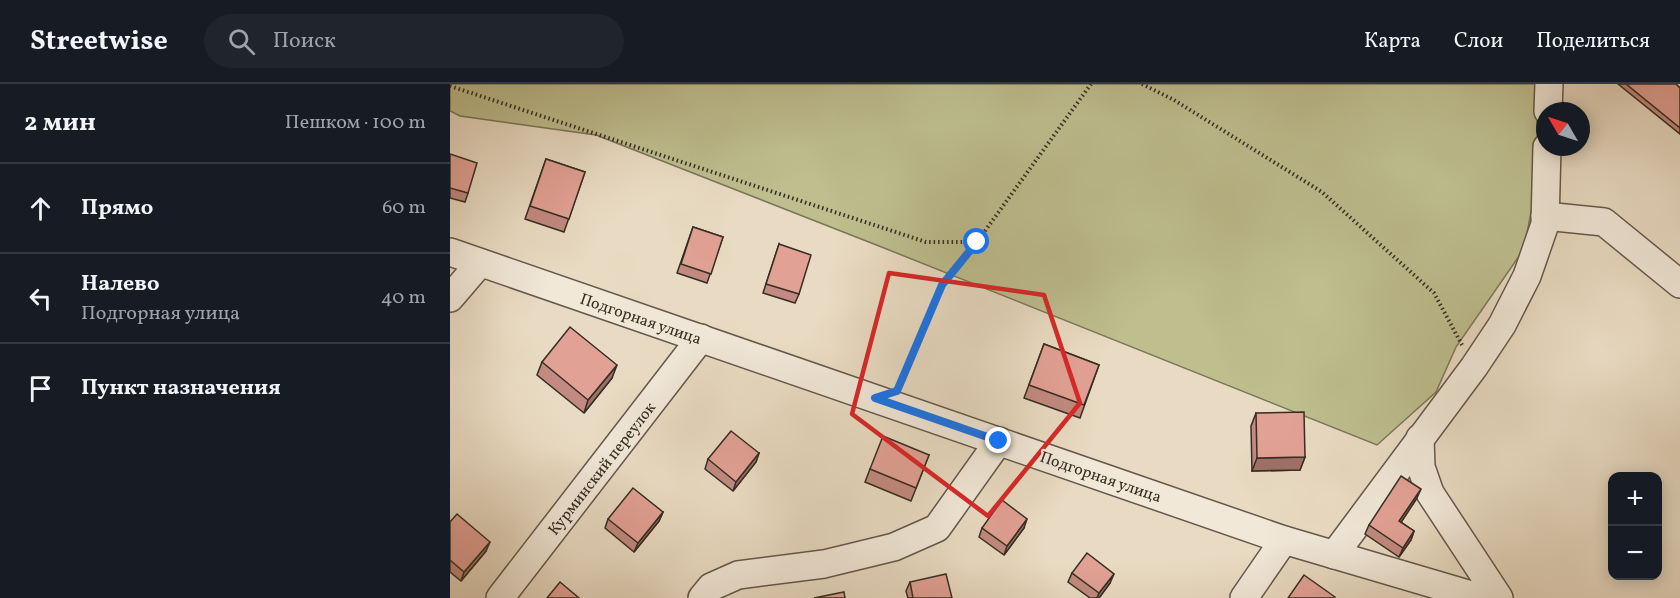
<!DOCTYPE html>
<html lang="ru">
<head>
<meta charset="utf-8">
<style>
	:root { --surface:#171b24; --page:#20242c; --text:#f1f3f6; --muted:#9ea1a6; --line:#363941 }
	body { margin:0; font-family:Vollkorn,serif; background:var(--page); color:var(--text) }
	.controls { position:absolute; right:18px; bottom:18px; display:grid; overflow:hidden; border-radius:12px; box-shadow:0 3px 15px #0003 }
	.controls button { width:54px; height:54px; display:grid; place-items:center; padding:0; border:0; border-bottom:2px solid var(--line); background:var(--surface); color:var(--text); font:30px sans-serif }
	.compass { position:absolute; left:1086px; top:18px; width:54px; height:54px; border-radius:50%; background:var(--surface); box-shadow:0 3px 15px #0003; rotate:309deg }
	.stop { position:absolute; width:18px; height:18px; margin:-14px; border:4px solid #1a73e8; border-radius:50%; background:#fff }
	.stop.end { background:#1a73e8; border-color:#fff; box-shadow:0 2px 6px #0008 }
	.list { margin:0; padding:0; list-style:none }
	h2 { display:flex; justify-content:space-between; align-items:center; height:78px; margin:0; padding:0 24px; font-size:26px }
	h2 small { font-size:20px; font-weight:400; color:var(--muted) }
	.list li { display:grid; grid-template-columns:39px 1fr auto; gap:18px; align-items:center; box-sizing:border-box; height:90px; padding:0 24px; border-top:2px solid var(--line) }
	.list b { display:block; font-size:22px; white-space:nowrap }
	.list p { margin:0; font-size:20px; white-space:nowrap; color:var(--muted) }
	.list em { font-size:20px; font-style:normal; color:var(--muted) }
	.icon { flex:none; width:33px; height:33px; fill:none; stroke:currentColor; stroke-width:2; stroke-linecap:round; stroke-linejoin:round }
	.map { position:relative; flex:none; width:1230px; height:514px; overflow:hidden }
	header { display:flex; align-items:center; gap:36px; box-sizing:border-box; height:84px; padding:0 30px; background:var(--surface); border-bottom:2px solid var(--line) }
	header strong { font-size:28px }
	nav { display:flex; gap:33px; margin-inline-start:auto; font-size:21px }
	.search { width:420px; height:54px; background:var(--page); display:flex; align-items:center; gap:15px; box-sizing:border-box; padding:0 21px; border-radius:33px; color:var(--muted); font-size:22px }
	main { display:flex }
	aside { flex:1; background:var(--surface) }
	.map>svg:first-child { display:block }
	.green { fill:#bebe8f; stroke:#7a7659; stroke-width:1.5 }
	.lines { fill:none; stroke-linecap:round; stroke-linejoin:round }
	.minor-casing { stroke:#63584b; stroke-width:30 }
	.path { stroke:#362d23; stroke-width:4; stroke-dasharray:1.5 3; stroke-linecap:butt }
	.minor { stroke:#f1e8d8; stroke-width:27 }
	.wall { fill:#c28a80; stroke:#362d23; stroke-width:1.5 }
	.shaded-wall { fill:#9e7168; stroke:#362d23; stroke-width:1.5 }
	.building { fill:#e2a195; stroke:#362d23; stroke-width:1.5 }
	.route { stroke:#1a73e8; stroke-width:8 }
	.marked { fill:none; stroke:#d62828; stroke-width:4.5; stroke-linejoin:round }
	.labels { text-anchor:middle; stroke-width:4.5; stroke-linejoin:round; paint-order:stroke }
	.street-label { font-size:16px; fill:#362d23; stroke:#f1e8d8 }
</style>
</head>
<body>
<header>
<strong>Streetwise</strong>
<div class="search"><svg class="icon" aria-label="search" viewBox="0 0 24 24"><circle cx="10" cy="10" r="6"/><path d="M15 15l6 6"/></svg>Поиск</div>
<nav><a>Карта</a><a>Слои</a><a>Поделиться</a></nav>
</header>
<main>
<aside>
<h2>2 мин<small>Пешком · 100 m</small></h2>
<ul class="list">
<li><svg class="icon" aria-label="ahead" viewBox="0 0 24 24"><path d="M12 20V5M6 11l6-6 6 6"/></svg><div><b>Прямо</b></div><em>60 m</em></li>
<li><svg class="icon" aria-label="left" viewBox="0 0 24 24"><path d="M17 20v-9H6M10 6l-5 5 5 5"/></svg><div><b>Налево</b><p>Подгорная улица</p></div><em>40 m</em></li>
<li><svg class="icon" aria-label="arrive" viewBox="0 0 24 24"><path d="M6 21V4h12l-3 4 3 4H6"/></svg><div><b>Пункт назначения</b></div></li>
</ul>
</aside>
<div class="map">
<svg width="1230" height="514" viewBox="0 0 1230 514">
	<rect width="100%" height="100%" fill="#e9dbc3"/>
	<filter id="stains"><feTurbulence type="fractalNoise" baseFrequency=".00333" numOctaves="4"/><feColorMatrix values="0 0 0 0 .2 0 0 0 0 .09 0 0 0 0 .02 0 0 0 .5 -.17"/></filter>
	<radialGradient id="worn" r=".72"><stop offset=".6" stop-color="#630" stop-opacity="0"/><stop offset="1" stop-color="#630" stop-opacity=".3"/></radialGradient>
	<!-- green -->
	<polygon class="green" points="0,0 1086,0 1088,91 1074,165 1006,263 986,308 927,361 429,162 146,51 10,32 0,27"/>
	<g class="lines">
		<defs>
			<g id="minor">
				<polyline points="1098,27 1099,0"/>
				<polyline points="1095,132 1154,138 1230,200"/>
				<polyline points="0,168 834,456 1031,514"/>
				<polyline points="0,214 30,179"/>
				<polyline points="970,354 971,383 980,409 1049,514"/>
				<polyline points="884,471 1024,283 1052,241 1077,192 1095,140 1097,63"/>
				<polyline points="50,514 251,254"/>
				<polyline points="252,514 261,503 288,491 374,480 444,463 487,444 549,357"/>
				<polyline points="794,514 834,456"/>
			</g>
		</defs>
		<!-- minor casing -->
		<use href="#minor" class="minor-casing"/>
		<!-- path -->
		<g class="path">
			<polyline points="692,0 724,16 872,108 984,209 1012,261"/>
			<polyline points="0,2 476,158 527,158 492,201 449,301"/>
			<polyline points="527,158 641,0"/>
		</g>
		<!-- minor -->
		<use href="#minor" class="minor"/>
	</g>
	<!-- wall -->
	<g class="wall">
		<polygon points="1168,0 1226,0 1230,4 1230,50"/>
		<polygon points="0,70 18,109 15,118 0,114"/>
		<polygon points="96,75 135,88 114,148 75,135"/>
		<polygon points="243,143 273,153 257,199 227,189"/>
		<polygon points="329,160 349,210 345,219 313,209"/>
		<polygon points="594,260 649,281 630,334 574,314"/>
		<polygon points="92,278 162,294 134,329 87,291"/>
		<polygon points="806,329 855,373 850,386 802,387 801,342"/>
		<polygon points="309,369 306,378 283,407 255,385 258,375"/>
		<polygon points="479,371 461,417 415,398 420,385"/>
		<polygon points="967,414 951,438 964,447 961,456 949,473 915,450 919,441"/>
		<polygon points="213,428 209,437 184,468 155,444 158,435"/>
		<polygon points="0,438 36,467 11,497 0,488"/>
		<polygon points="532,444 574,444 554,471 529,453"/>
		<polygon points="622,489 660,499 649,514 640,514 618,498"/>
		<polygon points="460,498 502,514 458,514 456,507"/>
	</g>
	<!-- shaded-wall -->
	<g class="shaded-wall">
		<polygon points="167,281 162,294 134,329 138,316"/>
		<polygon points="309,369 306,378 283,407 286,398"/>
		<polygon points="855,373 850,386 802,387 807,374"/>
		<polygon points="971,405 967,414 946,446 949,437"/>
		<polygon points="213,428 209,437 184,468 188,459"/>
		<polygon points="577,435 574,444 554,471 557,462"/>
		<polygon points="964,447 961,456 949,473 953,464"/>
		<polygon points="40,458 36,467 11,497 14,488"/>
		<polygon points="664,490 660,499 649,514 647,514 649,509"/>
	</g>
	<!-- building -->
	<g class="building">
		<polygon points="1176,0 1226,0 1230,4 1230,44"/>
		<polygon points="0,70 27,79 18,109 0,104"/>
		<polygon points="96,75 135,88 119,135 80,122"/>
		<polygon points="243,143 273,153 261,190 231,180"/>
		<polygon points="329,160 361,171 349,210 316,200"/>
		<polygon points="120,243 167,281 138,316 92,278"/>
		<polygon points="594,260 649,281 634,321 579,301"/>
		<polygon points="854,328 855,373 807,374 806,329"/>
		<polygon points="281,347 309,369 286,398 258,375"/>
		<polygon points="433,352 479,371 466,404 420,385"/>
		<polygon points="951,392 971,405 949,437 964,447 953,464 919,441"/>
		<polygon points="183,404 213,428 188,459 158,435"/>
		<polygon points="552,416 577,435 557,462 532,444"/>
		<polygon points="7,430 40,458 14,488 0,476 0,438"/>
		<polygon points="637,469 664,490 649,509 622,489"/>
		<polygon points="496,490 502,514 463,514 460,498"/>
		<polygon points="854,491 885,513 884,514 838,514"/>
		<polygon points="110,498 129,514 97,514"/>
		<polygon points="394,508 395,514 364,514"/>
	</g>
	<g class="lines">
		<!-- route -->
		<polyline class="route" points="527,158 492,201 447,307 425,314 549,357"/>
	</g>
	<!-- marked area -->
	<path class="marked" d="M 439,189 L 594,211 L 630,319 L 538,432 L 402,330 Z"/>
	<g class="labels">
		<!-- street labels -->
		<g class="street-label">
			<text transform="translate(191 234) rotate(19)" y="6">Подгорная улица</text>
			<text transform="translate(151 384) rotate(-52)" y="6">Курминский переулок</text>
			<text transform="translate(651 392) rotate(19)" y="6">Подгорная улица</text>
		</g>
	</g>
	<rect width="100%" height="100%" filter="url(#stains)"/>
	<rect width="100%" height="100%" fill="url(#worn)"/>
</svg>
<div class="controls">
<button>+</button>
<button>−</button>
</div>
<svg class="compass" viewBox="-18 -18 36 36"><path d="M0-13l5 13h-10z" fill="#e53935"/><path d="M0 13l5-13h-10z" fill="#9ea1a6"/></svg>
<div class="stop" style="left:527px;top:158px"></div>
<div class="stop end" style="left:549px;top:357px"></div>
</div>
</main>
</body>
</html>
